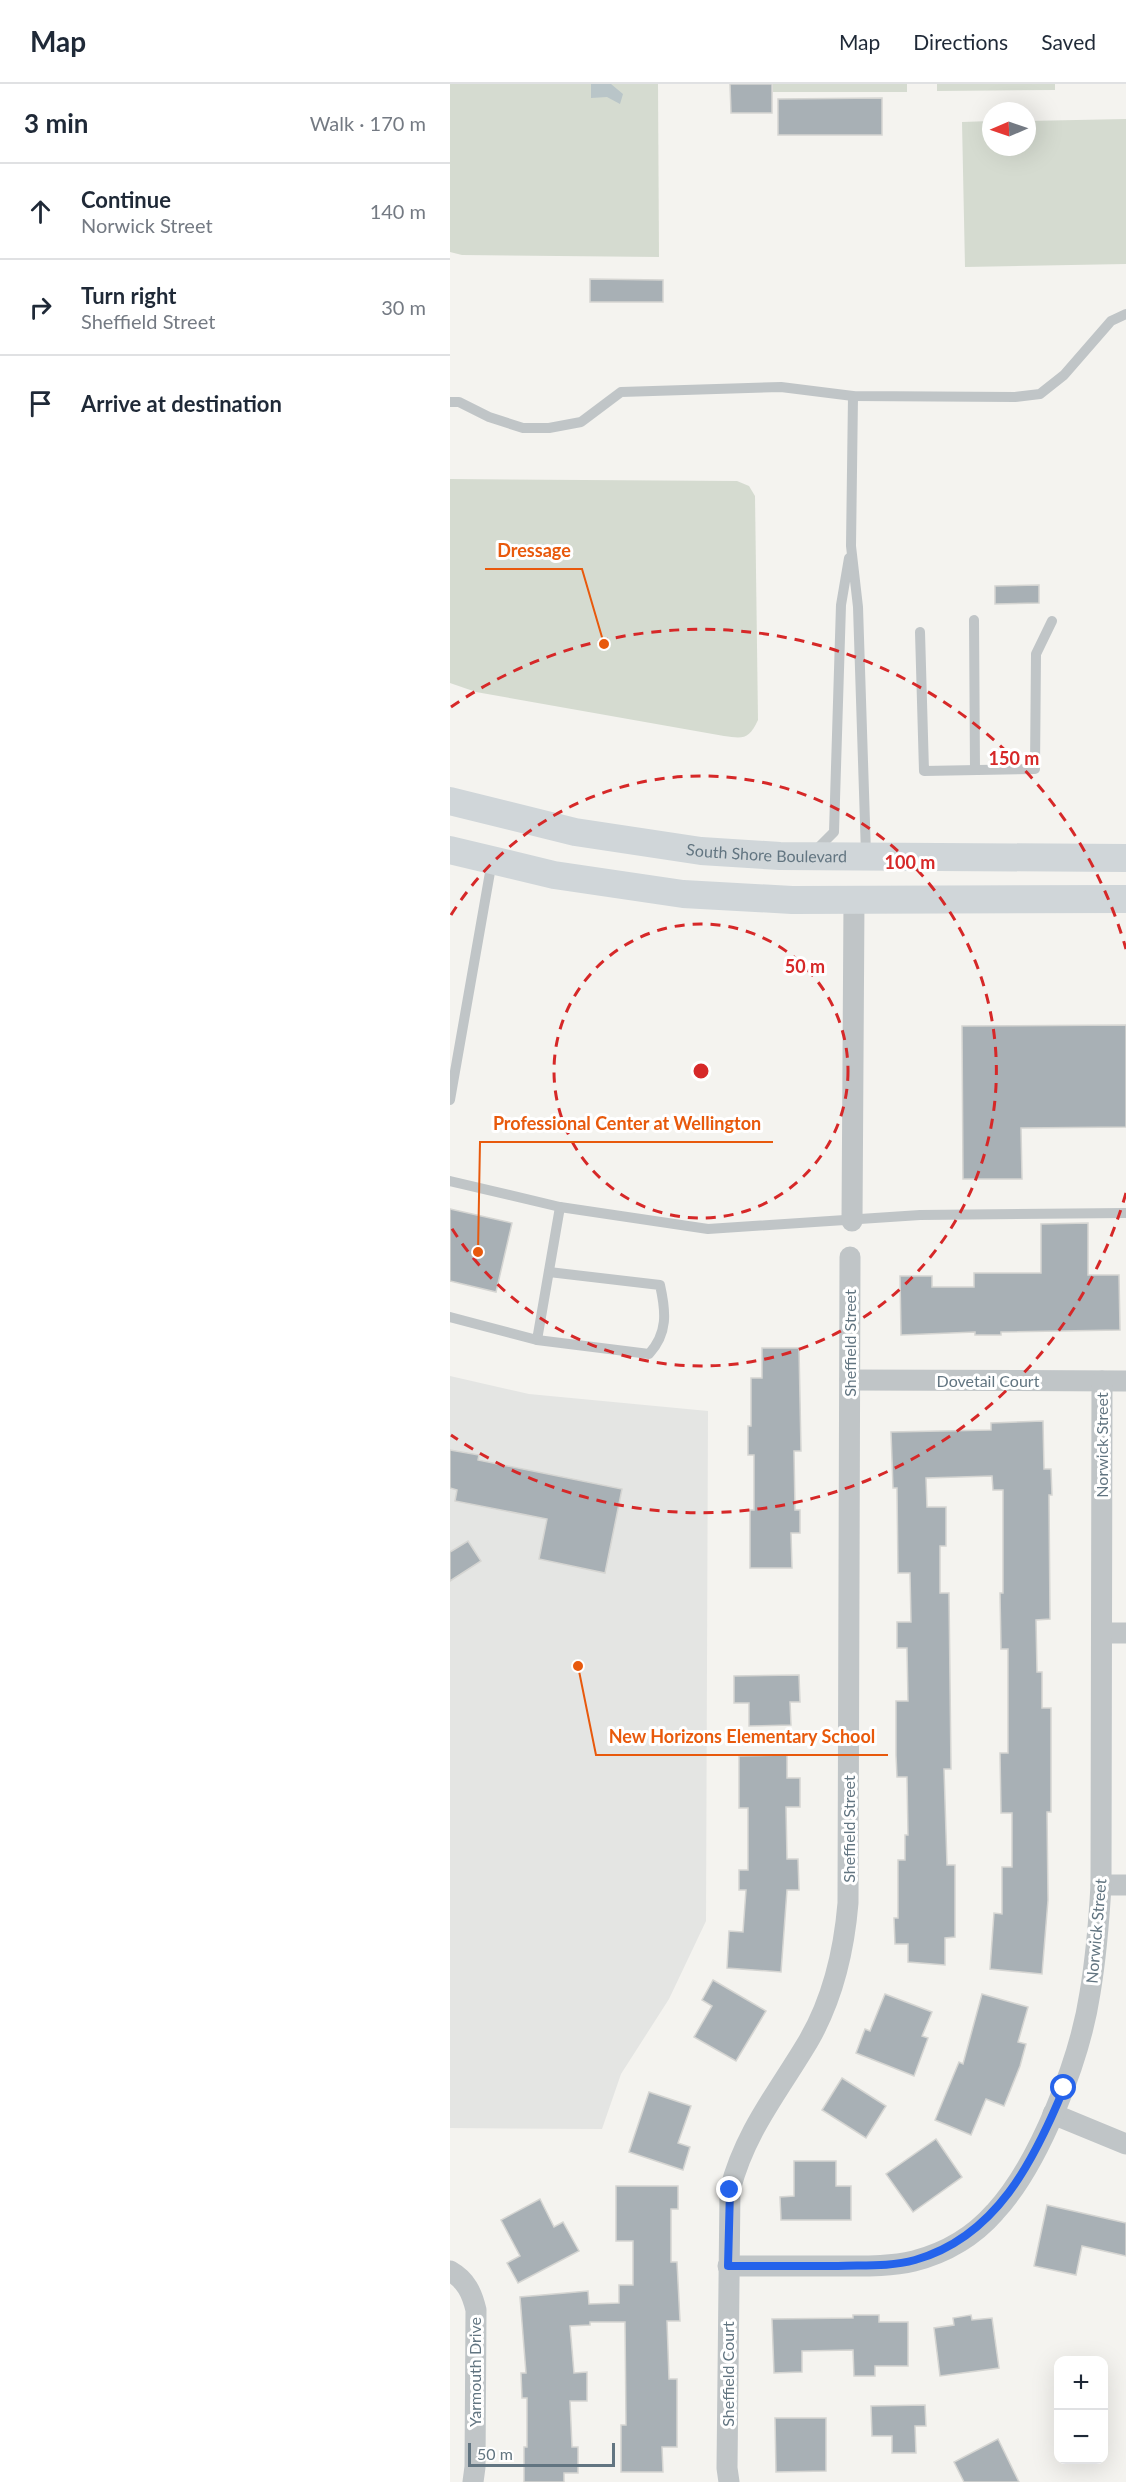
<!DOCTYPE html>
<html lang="en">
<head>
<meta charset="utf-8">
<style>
	:root { --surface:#fff; --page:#f6f6f7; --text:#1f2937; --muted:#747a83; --line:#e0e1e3 }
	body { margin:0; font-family:Lato,sans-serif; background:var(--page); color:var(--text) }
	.controls { position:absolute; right:18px; bottom:18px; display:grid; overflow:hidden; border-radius:12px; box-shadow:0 6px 24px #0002 }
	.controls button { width:54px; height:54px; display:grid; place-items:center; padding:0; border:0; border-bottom:2px solid var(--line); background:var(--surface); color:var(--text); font:30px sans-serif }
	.compass { position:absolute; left:532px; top:18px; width:54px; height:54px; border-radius:50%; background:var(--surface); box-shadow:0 6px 24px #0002; rotate:268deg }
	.scale { position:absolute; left:18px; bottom:15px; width:147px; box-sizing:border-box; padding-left:6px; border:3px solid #627581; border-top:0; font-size:16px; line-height:21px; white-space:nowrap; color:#627581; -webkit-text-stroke:4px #fff; paint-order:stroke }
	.stop { position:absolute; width:18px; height:18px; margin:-14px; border:4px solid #2563eb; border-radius:50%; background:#fff }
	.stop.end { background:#2563eb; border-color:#fff; box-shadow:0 2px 6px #0008 }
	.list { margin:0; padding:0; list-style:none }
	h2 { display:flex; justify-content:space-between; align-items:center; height:78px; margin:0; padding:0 24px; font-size:26px }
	h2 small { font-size:20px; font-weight:400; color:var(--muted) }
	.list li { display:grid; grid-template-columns:39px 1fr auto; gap:18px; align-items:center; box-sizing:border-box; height:96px; padding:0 24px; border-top:2px solid var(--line) }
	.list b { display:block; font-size:22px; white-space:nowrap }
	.list p { margin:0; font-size:20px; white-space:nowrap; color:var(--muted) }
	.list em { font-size:20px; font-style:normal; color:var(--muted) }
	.icon { flex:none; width:33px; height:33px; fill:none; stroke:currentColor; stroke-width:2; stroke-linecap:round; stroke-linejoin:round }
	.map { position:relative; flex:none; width:676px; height:2398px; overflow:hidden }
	header { display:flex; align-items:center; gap:36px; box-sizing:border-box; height:84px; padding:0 30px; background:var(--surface); border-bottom:2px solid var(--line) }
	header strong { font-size:28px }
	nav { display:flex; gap:33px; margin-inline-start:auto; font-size:21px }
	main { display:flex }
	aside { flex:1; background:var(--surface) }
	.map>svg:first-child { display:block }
	.built { fill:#e4e5e3 }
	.green { fill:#d5dbd0 }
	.water { fill:#b9c5c8 }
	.building { fill:#a8b0b5; stroke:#d5d5d2; stroke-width:1.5 }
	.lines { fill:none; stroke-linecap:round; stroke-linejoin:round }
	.lane { stroke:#c0c5c7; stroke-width:10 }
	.street { stroke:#c0c5c7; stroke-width:21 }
	.secondary { stroke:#d0d6d9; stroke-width:28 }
	.route { stroke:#2563eb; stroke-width:8 }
	.ring { fill:none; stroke:#d62828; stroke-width:3; stroke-dasharray:10 8 }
	.labels { text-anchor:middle; stroke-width:6; stroke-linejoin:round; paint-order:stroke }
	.street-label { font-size:16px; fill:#627581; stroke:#fff }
	.centre { fill:#d62828; stroke:#fff; stroke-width:3 }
	.ring-label { font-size:18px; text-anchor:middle; font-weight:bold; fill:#d62828; stroke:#fff; stroke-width:6; stroke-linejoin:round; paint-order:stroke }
	.leader { fill:none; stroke:#e8590c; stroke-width:2 }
	.callout-dot { fill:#e8590c; stroke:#fff; stroke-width:2 }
	.callout-label { font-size:18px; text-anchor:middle; font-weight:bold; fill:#e8590c; stroke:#fff; stroke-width:6; stroke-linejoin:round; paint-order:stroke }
</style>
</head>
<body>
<header>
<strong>Map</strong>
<nav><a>Map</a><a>Directions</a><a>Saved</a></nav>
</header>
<main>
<aside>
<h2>3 min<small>Walk · 170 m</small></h2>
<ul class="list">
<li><svg class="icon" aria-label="ahead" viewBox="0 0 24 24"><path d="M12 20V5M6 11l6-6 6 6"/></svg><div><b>Continue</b><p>Norwick Street</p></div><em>140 m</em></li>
<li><svg class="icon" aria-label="right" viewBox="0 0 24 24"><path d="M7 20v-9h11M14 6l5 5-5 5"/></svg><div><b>Turn right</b><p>Sheffield Street</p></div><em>30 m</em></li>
<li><svg class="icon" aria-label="arrive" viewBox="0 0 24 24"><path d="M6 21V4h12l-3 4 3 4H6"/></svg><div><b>Arrive at destination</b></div></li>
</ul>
</aside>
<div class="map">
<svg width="676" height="2398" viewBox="0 0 676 2398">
	<rect width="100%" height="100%" fill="#f4f3ef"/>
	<!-- built -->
	<polygon class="built" points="0,1292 79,1310 258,1327 256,1837 219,1915 171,1990 152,2045 0,2044"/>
	<!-- green -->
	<g class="green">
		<polygon points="0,0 208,0 209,173 12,171 0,168"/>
		<rect x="323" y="0" width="134" height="8"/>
		<polygon points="487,0 605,0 605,6 487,7"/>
		<polygon points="676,35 676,180 515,183 512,38 541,37 541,63 577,63 577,37"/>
		<path d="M 0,395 L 287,397 L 299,402 L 305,412 L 308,636 C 299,655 294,655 274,652 L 26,608 L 0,599 Z"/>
	</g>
	<!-- water -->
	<polygon class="water" points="141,0 161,0 173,10 170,20 157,13 141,14"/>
	<!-- building -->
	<g class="building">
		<polygon points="280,0 322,0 322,29 281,29"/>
		<polygon points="432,14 432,51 328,51 328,15"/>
		<polygon points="140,195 213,196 213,218 140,218"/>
		<polygon points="589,501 589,519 545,520 545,502"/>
		<polygon points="676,941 676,1043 571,1044 572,1095 513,1095 512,942"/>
		<polygon points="0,1125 62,1139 46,1208 0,1197"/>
		<polygon points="638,1139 638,1191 669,1191 670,1246 551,1248 551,1251 525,1251 525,1248 451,1251 450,1192 482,1192 482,1203 524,1203 524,1189 591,1189 591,1140"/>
		<polygon points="312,1264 349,1264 351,1367 344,1367 345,1426 350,1426 350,1449 341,1449 342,1484 300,1484 300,1426 304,1426 304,1371 298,1371 298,1342 301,1342 301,1294 312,1294"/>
		<polygon points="593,1337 594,1385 601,1385 602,1411 599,1411 600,1535 586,1536 587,1588 592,1588 592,1624 601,1624 601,1728 597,1728 598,1816 592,1890 540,1885 544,1829 552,1830 552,1783 562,1783 562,1729 551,1729 550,1669 558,1669 558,1565 551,1565 550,1509 553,1509 553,1406 543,1406 542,1392 476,1394 477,1423 496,1423 496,1462 490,1462 490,1509 499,1509 501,1685 494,1685 497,1781 505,1781 505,1853 495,1854 495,1881 458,1878 458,1860 445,1860 444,1834 448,1834 448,1776 455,1776 455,1751 458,1751 457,1693 447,1693 446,1671 446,1617 458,1617 457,1564 447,1564 447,1538 461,1538 460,1489 448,1489 447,1404 443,1404 441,1348 541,1346 541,1339"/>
		<polygon points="0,1366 29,1371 28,1376 172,1405 155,1489 89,1475 97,1435 5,1417 7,1406 0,1404"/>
		<polygon points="18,1457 31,1477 0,1497 0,1468"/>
		<polygon points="349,1591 350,1618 340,1618 341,1641 299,1642 299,1619 284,1619 284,1592"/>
		<polygon points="337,1671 337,1694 350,1694 350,1723 336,1723 337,1775 348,1775 349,1806 337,1806 331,1888 277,1884 279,1847 293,1848 296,1806 289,1806 289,1786 298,1786 298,1724 289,1724 289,1672"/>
		<polygon points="263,1896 316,1927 286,1977 244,1953 262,1922 252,1916"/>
		<polygon points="435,1910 482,1928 472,1952 478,1954 464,1992 406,1969 415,1945 420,1947"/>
		<polygon points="532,1910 578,1923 568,1958 576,1960 570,1982 554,2022 536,2015 521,2051 485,2036 509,1978 513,1980"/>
		<polygon points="392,1994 436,2022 416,2054 372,2026"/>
		<polygon points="199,2008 241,2022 228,2059 240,2063 233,2086 179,2068"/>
		<polygon points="486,2055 512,2093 463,2128 436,2090"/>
		<polygon points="344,2077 386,2077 386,2102 401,2102 401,2136 331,2136 330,2113 344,2112"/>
		<polygon points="166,2102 228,2102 228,2125 221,2125 221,2178 227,2178 230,2237 217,2237 219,2295 227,2295 227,2363 212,2363 213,2388 171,2388 171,2341 176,2341 175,2238 140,2238 140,2241 120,2242 124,2289 137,2288 137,2317 120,2317 122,2363 128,2363 128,2389 114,2389 114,2398 74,2398 74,2363 77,2363 77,2314 72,2314 71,2289 76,2289 70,2213 138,2207 139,2220 169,2219 169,2201 183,2201 183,2157 166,2157"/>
		<polygon points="90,2115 104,2143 113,2138 129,2167 68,2199 57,2179 70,2172 51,2136"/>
		<polygon points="597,2121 676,2139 676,2172 632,2162 626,2191 584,2182"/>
		<polygon points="403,2231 429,2231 429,2238 458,2238 458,2282 425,2282 425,2292 404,2292 403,2266 352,2267 352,2288 324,2289 322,2235 403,2234"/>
		<polygon points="521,2231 522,2236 542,2234 549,2284 490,2292 484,2244 504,2241 503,2234"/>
		<polygon points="475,2321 476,2342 465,2342 466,2369 442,2369 442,2352 422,2352 421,2322"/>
		<polygon points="325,2334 376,2334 376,2387 326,2388"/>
		<polygon points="548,2355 569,2398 514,2398 504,2378"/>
	</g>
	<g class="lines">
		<!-- lane -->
		<g class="lane">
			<polyline points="403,312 401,462 408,523 416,770"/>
			<polyline points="0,318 9,318 39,333 73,344 99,344 131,338 171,308 331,303 403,312 565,313 590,310 614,291 661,237 676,230"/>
			<polyline points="524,536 525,686"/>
			<polyline points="470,548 474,687 585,685 586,570 602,537"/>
			<polyline points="365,767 384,748 391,521 399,474"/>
			<polyline points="0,1016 42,777"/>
			<polyline points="0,1097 110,1123 87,1256 0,1233"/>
			<polyline points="110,1123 258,1145 470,1131 676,1129"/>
			<path d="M 87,1256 L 199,1270 C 218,1249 216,1228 210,1201 L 99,1188"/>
		</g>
		<!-- street -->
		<g class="street">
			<polyline points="402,1137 404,816"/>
			<polyline points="400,1296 676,1297"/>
			<polyline points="652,1549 676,1549"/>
			<polyline points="651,1801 676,1801"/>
			<polyline points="603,2030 676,2060"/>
			<path d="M 278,2182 C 314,2182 351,2182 387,2182 C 413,2182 439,2183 464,2177 C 495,2169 524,2152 545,2128 C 590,2079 630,1975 640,1909 C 646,1873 649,1837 651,1801 L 652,1297"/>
			<path d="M 0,2187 C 16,2196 22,2209 26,2226 L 25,2383 L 23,2398"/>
			<path d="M 279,2398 L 277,2384 L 280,2106 C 295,2047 329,2007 359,1956 C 383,1914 394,1867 398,1819 L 400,1173"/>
		</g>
		<!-- secondary -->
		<g class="secondary">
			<path id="s1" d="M 0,717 L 125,748 L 251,767 L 330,772 L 676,774"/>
			<polyline points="0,766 104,791 233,810 342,816 676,815"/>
		</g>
	</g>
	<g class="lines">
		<!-- route -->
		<path class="route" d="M 280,2106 L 278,2182 C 314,2182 351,2182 388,2182 C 413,2181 440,2183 465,2176 C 546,2153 584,2077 614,2004"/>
	</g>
	<!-- distance rings -->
	<g class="ring">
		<circle cx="251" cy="987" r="147"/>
		<path d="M1 831A295 295 0 1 1 1 1143"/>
		<path d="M676 1109A442 442 0 0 1 1 1351M1 623A442 442 0 0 1 676 865"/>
	</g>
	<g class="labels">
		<!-- street labels -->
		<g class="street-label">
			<text dy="6" stroke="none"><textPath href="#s1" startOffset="322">South Shore Boulevard</textPath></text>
			<text transform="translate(400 1259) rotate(-90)" y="6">Sheffield Street</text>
			<text x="538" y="1303">Dovetail Court</text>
			<text transform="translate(652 1361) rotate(-90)" y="6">Norwick Street</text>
			<text transform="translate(399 1745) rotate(-90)" y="6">Sheffield Street</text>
			<text transform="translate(646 1847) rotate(-85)" y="6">Norwick Street</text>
			<text transform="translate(25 2288) rotate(-90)" y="6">Yarmouth Drive</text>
			<text transform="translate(278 2290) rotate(-90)" y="6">Sheffield Court</text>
		</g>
	</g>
	<circle cx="251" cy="987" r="9" class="centre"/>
	<g class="ring-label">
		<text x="564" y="681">150 m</text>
		<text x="460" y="785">100 m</text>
		<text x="355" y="889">50 m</text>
	</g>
	<!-- callouts -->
	<path class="leader" d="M154 560L132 485H35M28 1168L30 1058H323M128 1582L146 1671H438"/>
	<g class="callout-dot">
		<circle cx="154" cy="560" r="6"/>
		<circle cx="28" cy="1168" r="6"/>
		<circle cx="128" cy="1582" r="6"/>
	</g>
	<g class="callout-label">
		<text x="84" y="473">Dressage</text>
		<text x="177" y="1046">Professional Center at Wellington</text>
		<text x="292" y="1659">New Horizons Elementary School</text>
	</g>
</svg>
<div class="controls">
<button>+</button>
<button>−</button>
</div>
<svg class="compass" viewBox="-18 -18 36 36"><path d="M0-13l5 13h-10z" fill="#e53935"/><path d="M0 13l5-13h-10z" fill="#747a83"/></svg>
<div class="scale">50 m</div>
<div class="stop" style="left:614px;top:2004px"></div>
<div class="stop end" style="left:280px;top:2106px"></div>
</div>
</main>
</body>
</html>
